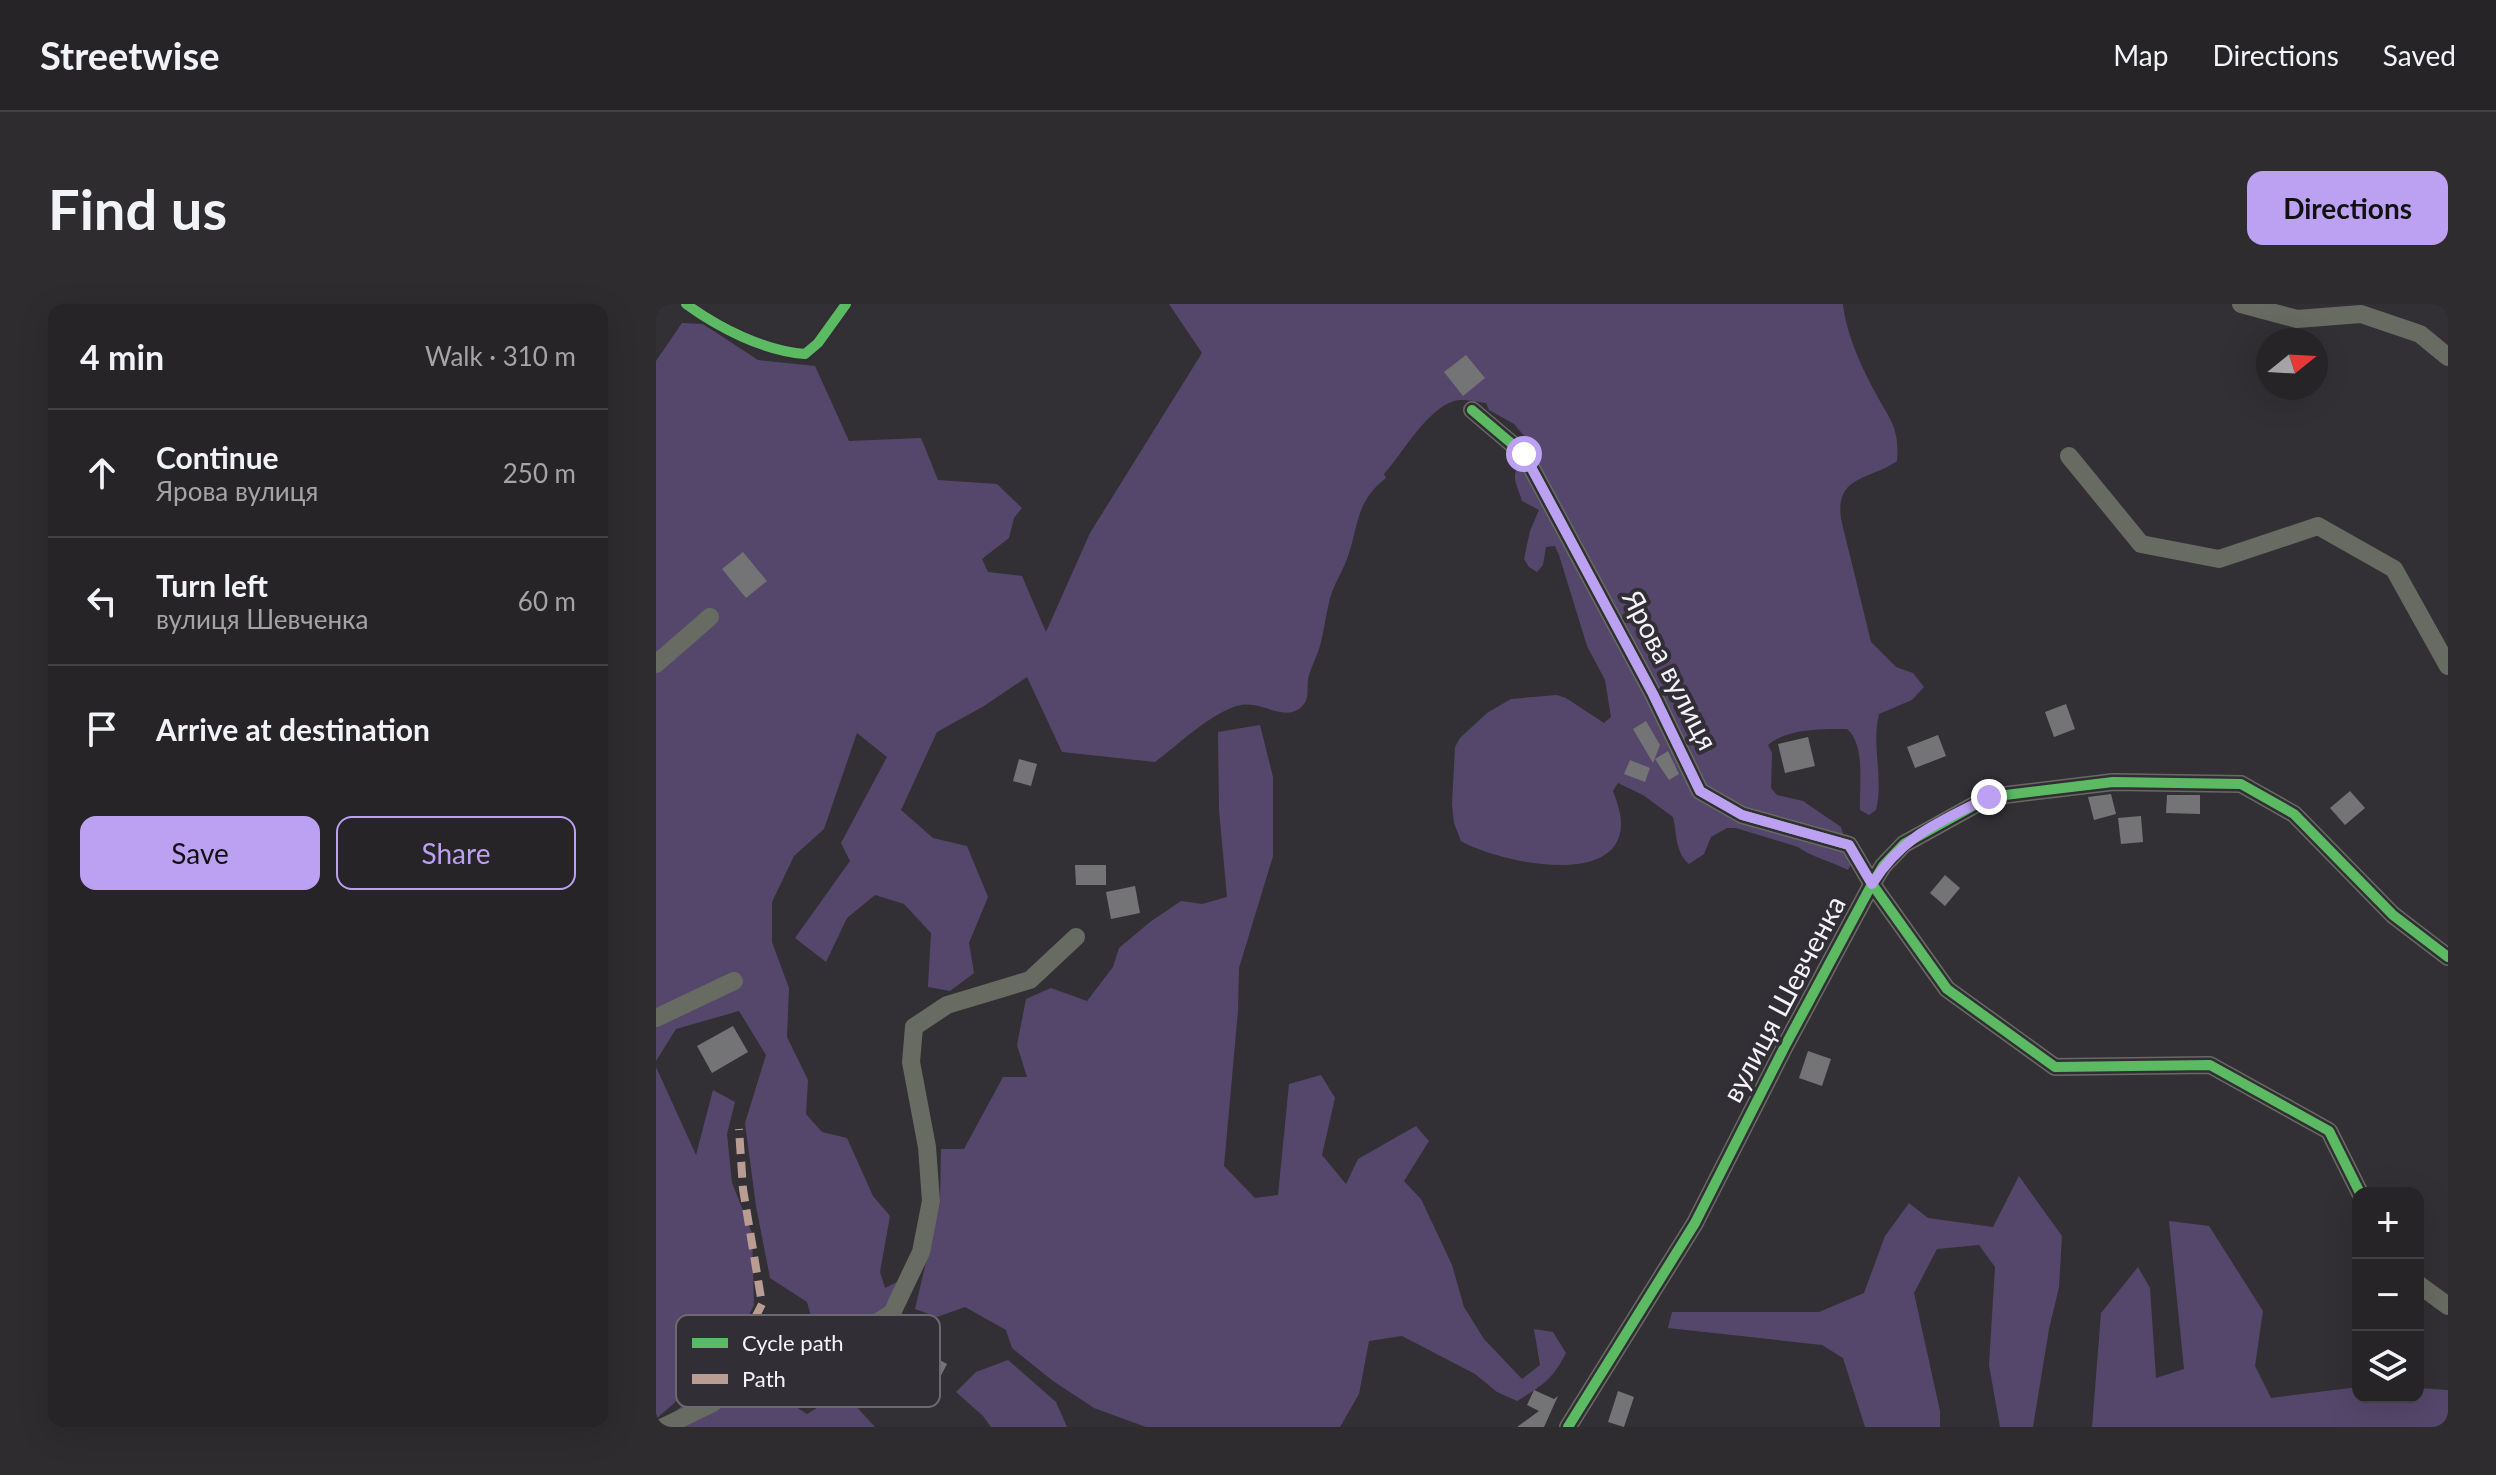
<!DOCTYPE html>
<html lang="en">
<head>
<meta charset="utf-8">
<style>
	:root { --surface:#262427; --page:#2e2c2f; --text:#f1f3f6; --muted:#a4a4a7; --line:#424144; --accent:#bca0f2 }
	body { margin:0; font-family:Lato,sans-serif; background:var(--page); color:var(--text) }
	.controls { position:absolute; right:24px; bottom:24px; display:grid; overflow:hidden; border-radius:16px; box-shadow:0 8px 32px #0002 }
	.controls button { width:72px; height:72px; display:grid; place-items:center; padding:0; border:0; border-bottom:2px solid var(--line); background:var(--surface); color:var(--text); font:40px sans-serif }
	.compass { position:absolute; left:1600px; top:24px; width:72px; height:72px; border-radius:50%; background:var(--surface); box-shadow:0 8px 32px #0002; rotate:72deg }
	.stop { position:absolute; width:24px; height:24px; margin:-18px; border:6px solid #bca0f2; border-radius:50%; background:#fff }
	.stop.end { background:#bca0f2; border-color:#fff; box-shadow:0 2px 8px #0008 }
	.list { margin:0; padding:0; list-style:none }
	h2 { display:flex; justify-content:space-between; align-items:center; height:104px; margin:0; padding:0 32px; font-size:34px }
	h2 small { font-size:26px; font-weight:400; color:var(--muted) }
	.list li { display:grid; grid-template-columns:52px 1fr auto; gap:24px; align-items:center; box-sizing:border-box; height:128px; padding:0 32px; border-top:2px solid var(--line) }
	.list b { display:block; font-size:30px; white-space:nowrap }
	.list p { margin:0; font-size:26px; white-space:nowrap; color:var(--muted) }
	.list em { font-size:26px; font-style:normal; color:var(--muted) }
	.actions { display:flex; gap:16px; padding:24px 32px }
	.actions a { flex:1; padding:18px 0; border:2px solid var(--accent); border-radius:16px; text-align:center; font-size:28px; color:var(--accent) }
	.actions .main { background:var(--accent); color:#111 }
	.icon { flex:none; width:44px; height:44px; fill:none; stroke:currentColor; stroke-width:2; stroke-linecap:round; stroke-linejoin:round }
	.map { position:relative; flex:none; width:1792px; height:1123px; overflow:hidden; border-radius:16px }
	header { display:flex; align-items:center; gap:48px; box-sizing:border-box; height:112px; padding:0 40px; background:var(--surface); border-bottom:2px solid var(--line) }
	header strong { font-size:38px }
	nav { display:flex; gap:44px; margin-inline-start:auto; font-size:28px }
	.intro { display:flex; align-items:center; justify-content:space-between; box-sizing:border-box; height:192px; padding:0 48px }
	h1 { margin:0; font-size:56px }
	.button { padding:20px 36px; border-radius:16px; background:var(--accent); color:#111; font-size:28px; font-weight:700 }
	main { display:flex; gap:48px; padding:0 48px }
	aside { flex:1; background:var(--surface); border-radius:16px; box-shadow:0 8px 32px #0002 }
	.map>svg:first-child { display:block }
	.green { fill:#55476b }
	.building { fill:#747376 }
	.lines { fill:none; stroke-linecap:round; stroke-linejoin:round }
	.minor { stroke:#686b61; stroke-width:18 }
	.quiet { stroke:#b99d93; stroke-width:8; stroke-dasharray:16 8; stroke-linecap:butt }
	.cycleway-casing { stroke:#312e36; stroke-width:15 }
	.cycleway { stroke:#5cba63; stroke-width:10 }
	.route { stroke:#bca0f2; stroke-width:10 }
	.labels { text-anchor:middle; stroke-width:8; stroke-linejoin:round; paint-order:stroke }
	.street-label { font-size:28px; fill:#f4f3f8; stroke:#312e36 }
	.key { fill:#312e36; stroke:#6c6970; stroke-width:2 }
	.key-label { font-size:22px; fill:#f4f3f8 }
</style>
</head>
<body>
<header>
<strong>Streetwise</strong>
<nav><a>Map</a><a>Directions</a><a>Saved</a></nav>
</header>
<div class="intro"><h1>Find us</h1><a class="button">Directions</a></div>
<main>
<aside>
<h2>4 min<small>Walk · 310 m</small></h2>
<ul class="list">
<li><svg class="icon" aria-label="ahead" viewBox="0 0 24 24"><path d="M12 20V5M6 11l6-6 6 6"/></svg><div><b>Continue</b><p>Ярова вулиця</p></div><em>250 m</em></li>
<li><svg class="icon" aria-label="left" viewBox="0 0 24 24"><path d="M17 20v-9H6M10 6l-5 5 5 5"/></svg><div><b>Turn left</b><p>вулиця Шевченка</p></div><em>60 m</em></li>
<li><svg class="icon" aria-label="arrive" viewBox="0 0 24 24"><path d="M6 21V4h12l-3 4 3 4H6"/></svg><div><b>Arrive at destination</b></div></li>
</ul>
<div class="actions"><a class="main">Save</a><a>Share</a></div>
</aside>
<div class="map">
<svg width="1792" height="1123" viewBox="0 0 1792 1123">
	<rect width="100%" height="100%" fill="#323034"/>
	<!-- green -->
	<g class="green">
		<path d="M 513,0 L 1187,0 C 1190,29 1205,62 1219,88 C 1233,115 1244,123 1241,157 C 1212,177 1179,171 1185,215 L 1215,338 L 1240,363 L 1257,369 L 1268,383 L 1256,396 L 1223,410 C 1215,442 1228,474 1220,506 L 1213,511 L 1204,506 C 1203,483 1210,441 1191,425 C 1165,425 1133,424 1112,441 L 1116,449 L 1115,484 L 1121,491 L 1147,497 L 1185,523 L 1196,558 L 1192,566 C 1177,558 1155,553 1142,543 L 1080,524 L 1071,524 L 1055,533 L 1048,550 L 1033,560 C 1019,548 1021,530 1017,513 L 987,491 L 962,479 L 957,487 C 961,498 966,511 965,523 C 960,586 837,556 805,537 L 798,519 L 796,500 L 799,443 L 804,434 L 831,409 L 855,395 L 901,391 L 910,394 L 948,419 L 955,413 L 949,376 L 931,342 L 903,251 L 899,242 L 890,243 L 887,261 L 881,268 L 873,263 L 868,255 L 874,227 L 883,206 L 866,197 C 864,189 858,179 859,171 C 861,156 874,154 870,134 L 858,120 L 833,106 L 830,99 C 821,98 808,94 798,97 C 771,105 746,150 728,170 L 730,174 C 699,198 703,222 691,255 C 687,266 680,277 676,288 C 670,306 669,324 664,342 C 661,352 656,361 653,371 C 650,380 654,393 648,400 C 631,421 609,397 585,401 C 558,406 522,441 499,458 L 406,448 L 371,373 L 328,402 L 281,428 L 245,506 L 277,534 L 311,542 L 332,593 L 313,639 L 318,669 L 294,687 L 272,683 L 275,629 L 248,600 L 219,591 L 191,614 L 170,658 L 139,634 L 194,557 L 185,539 L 231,453 L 201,429 L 168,525 L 138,552 L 116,598 L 116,638 L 133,684 L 131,733 L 152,776 L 150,810 L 166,828 L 191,834 L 217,892 L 234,912 L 224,968 L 229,984 L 247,975 L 239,1002 L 224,1035 L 190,1054 L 179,1076 L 137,1101 L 151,1110 L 187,1088 L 219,1123 L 20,1123 L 13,1112 L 120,1031 L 155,1012 L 151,998 L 114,974 L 100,902 L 89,819 L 110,751 L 83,707 L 20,725 L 0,757 L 0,57 L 26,19 L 47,20 L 102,56 L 159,62 L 193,137 L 265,134 L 282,176 L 341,180 L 366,204 L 358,214 L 353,234 L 326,255 L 332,268 L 366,272 L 390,328 L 434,229 L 546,49 Z"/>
		<path d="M 604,421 L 617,473 L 617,552 L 583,664 L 582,707 L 568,862 L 599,894 L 622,891 L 633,780 L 665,771 L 679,794 L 666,851 L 690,880 L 702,855 L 760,822 L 773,837 L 748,877 L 765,895 L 796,961 L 808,1003 L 828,1035 L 866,1075 L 884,1061 L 878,1025 L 897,1028 L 910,1049 C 897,1075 886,1082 861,1097 L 841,1088 L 819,1070 L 746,1032 L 713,1037 L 703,1090 L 684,1123 L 490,1123 L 438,1104 L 397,1077 L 356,1044 L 350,1026 L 309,1003 L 281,1013 L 259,1005 L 284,899 L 285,845 L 308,845 L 347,773 L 371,773 L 361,741 L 370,695 L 395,684 L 431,697 L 457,663 L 463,644 L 494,618 L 525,597 L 546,600 L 571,593 L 563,506 L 562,428 Z"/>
		<polygon points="0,763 40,851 57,786 79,798 71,830 76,879 96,929 98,1001 72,1052 0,1115"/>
		<polygon points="1363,872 1406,932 1403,983 1393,1025 1377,1123 1344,1123 1333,1061 1339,963 1323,941 1281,945 1258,989 1284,1107 1284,1123 1209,1123 1187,1054 1166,1041 1012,1024 1016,1008 1163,1008 1208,989 1229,932 1253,899 1272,914 1337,923"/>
		<polygon points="1513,917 1553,922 1607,1007 1599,1062 1615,1094 1702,1083 1702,1093 1762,1093 1762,1084 1792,1086 1792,1123 1436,1123 1445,1009 1482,963 1494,984 1500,1074 1528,1065"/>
		<polygon points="352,1056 400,1098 411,1123 335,1123 327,1112 300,1088 320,1068"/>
	</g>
	<!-- building -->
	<g class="building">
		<polygon points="810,51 829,74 807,92 788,68"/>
		<polygon points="87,248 111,277 90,294 66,265"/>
		<polygon points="1410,400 1419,425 1398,433 1389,408"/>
		<polygon points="990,417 1004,441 997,459 977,425"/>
		<polygon points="1282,431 1290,452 1259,464 1251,443"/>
		<polygon points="1152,433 1159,462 1129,469 1122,440"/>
		<polygon points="1012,447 1023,470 1013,476 999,455"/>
		<polygon points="363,455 381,460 375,482 357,477"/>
		<polygon points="974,456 994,464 989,478 968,470"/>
		<polygon points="1694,487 1709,504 1689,521 1674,504"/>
		<polygon points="1455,490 1460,510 1438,516 1432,493"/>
		<polygon points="1511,491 1544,491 1544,510 1510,509"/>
		<polygon points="1485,512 1487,538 1465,540 1462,514"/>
		<polygon points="419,561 450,561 450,581 420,581"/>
		<polygon points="1289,571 1304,584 1289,602 1274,589"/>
		<polygon points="479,582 484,609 455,615 450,588"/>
		<polygon points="77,722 92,748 56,769 41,742"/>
		<polygon points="1152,747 1175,755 1166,782 1143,774"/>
		<polygon points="255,1040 291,1060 277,1087 240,1068"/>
		<polygon points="878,1086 898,1095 902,1092 888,1123 861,1123 883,1107 871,1101"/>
		<polygon points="962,1087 978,1093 968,1123 952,1118"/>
	</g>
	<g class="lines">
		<!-- minor -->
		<g class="minor">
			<polyline points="1585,0 1641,15 1705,10 1764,30 1792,53"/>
			<polyline points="816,106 868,150 997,390 1044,487 1086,511 1193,541 1216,580 1291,685 1399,763 1554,761 1673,827 1704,889"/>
			<polyline points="1413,152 1485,240 1563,255 1662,222 1738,265 1792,362"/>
			<polyline points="0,360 54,313"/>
			<polyline points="0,714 78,677"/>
			<polyline points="1762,980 1792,1002"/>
			<polyline points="7,1123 55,1100 106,1063 209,1026 236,1009 265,948 275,897 271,843 255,758 258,723 291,701 374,676 420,633"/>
			<polyline points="912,1123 1039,919 1129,742 1216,580 1227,562 1248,540 1333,493 1457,478 1585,480 1638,510 1737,611 1792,653"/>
		</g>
		<!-- quiet -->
		<polyline class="quiet" points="55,1100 106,1000 87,885 83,825"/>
		<defs>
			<g id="cycleway">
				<path d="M 30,0 C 63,24 108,47 149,50 L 162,39 L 190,0"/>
				<polyline points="816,106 868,150 997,390 1044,487 1086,511 1193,541 1216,580 1291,685 1399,763 1554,761 1673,827 1704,889"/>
				<polyline points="912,1123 1039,919 1129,742 1216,580 1227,562 1248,540 1333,493 1457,478 1585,480 1638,510 1737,611 1792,653"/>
			</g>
		</defs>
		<!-- cycleway casing -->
		<use href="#cycleway" class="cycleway-casing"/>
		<!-- cycleway -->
		<use href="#cycleway" class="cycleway"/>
	</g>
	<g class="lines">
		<!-- route -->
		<path class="route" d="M 868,150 L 997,390 L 1044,487 L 1086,511 L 1193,541 L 1216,580 C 1247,531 1284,518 1333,493"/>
	</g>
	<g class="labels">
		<!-- street labels -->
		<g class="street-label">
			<text transform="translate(1014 366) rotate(63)" y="10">Ярова вулиця</text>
			<text transform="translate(1128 695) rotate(-62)" y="10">вулиця Шевченка</text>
		</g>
	</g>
	<!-- legend -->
	<rect x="20" y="1011" width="264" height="92" rx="12" class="key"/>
	<rect x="36" y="1034" width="36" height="10" fill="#5cba63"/>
	<rect x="36" y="1070" width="36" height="10" fill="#b99d93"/>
	<g class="key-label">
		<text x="86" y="1047">Cycle path</text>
		<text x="86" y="1083">Path</text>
	</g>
</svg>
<div class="controls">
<button>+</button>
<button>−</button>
<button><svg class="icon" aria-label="layers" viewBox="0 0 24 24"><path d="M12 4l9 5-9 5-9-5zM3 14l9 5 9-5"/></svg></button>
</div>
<svg class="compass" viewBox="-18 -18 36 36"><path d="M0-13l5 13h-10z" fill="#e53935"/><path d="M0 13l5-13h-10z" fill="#a4a4a7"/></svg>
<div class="stop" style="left:868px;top:150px"></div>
<div class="stop end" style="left:1333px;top:493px"></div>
</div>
</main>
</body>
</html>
